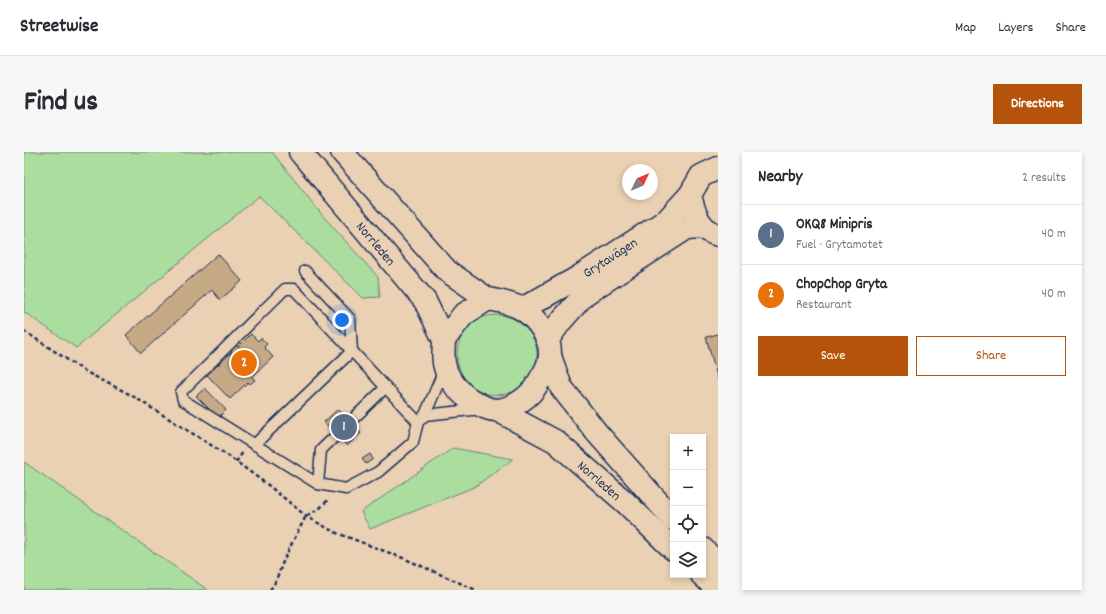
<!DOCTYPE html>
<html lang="en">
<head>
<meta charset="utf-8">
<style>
	:root { --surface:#fff; --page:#f7f7f7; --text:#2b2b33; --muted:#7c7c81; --line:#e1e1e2; --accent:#b45309 }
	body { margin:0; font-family:Dekko,sans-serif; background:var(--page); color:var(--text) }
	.controls { position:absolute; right:12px; bottom:12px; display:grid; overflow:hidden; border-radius:0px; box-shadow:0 2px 6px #0003 }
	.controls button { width:36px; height:36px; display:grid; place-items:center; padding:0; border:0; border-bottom:1px solid var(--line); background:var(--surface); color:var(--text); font:20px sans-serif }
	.compass { position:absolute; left:598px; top:12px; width:36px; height:36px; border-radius:50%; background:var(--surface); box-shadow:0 2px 6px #0003; rotate:46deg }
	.you { position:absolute; left:318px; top:168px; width:14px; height:14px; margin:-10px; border:3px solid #fff; border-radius:50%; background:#1a73e8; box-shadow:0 0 0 6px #1a73e833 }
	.badge { display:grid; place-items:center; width:26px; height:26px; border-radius:50%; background:var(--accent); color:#fff; font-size:13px; font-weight:700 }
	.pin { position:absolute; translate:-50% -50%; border:2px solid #fff; box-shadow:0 1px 4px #0006 }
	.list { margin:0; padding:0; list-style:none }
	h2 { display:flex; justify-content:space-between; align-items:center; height:52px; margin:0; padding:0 16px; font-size:17px }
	h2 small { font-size:13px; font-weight:400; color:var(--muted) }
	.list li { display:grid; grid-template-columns:26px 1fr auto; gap:12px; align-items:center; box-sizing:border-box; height:60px; padding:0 16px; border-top:1px solid var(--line) }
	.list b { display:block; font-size:15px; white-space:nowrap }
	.list p { margin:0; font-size:13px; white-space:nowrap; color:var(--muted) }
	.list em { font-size:13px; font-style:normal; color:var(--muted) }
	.actions { display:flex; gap:8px; padding:12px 16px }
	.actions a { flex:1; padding:9px 0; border:1px solid var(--accent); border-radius:0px; text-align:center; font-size:14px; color:var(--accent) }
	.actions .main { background:var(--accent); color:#fff }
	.icon { flex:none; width:22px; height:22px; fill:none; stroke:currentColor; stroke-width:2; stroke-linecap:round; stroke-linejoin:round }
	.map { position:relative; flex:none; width:694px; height:438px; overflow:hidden; border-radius:0px }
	header { display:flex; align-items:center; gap:24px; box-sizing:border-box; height:56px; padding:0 20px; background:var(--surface); border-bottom:1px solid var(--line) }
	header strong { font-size:19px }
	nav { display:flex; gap:22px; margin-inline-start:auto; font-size:14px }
	.intro { display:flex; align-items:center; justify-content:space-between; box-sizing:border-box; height:96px; padding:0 24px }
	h1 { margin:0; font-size:28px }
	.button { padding:10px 18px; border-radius:0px; background:var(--accent); color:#fff; font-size:14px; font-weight:700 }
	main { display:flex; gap:24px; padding:0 24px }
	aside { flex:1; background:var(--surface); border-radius:0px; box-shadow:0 2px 6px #0003 }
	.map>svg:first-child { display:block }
	.green { fill:#aadd9e; stroke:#62867e }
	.building { fill:#c6aa86; stroke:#1b2f5e }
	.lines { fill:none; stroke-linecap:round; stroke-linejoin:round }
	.lane-casing { stroke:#1b2f5e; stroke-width:13 }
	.secondary-casing { stroke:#1b2f5e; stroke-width:25 }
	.path { stroke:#1b2f5e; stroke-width:2.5; stroke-dasharray:4 3; stroke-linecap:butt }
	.lane { stroke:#ebd1b3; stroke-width:10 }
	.secondary { stroke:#ebd1b3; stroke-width:22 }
	.labels { text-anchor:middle; stroke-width:4; stroke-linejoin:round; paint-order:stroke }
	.street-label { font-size:14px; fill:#1b2f5e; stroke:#ebd1b3 }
</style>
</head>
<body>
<header>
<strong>Streetwise</strong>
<nav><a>Map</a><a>Layers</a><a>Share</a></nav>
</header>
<div class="intro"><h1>Find us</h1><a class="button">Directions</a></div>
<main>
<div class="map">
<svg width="694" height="438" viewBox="0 0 694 438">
	<rect width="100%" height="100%" fill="#ebd1b3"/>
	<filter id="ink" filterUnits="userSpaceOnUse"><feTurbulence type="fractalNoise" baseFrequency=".025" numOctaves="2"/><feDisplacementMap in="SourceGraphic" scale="8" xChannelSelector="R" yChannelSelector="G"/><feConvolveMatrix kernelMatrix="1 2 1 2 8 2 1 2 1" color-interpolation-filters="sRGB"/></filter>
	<g filter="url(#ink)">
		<!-- green -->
		<g class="green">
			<polygon points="0,0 248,0 299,64 354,125 356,145 339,146 235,44 52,196 0,160"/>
			<circle cx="473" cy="203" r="40"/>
			<polygon points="429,296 489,307 450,335 346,377 337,360"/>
			<polygon points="0,310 184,438 0,438"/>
		</g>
		<!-- building -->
		<g class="building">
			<polygon points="194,102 218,129 196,148 188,138 117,201 102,183"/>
			<polygon points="227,182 234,189 237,186 243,192 240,195 249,205 228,225 231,228 226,232 224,230 206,247 183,223 208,200 206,198 211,192 214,195"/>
			<polygon points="694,182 694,228 682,185"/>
			<polygon points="181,236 202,258 194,266 172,244"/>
			<polygon points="314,257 337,281 323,294 300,270"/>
			<polygon points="346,302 349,307 342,312 338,307"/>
		</g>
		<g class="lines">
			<defs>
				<g id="lane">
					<polyline points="281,119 326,167 328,199 394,270 401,263 420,218"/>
					<polyline points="401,263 457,257"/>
					<polyline points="231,292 328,199 270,137 261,137 157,240 159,248 294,332 322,337 354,320 389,290 394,270"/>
					<polyline points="294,332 297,298 362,235"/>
				</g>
				<g id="secondary">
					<path id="s1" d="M 276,0 L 401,149 L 420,188"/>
					<polyline points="318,0 423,119 464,147"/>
					<path d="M 694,16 L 677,24 L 666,43 C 670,60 675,78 694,83"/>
					<path d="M 464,147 C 476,149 486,151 496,156 C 512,165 527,185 526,203 C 526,213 519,223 514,231 C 506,245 489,257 472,258 C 463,258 455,252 447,248 C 437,242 424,228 421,215 C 418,207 420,196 420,188 L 439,163 Z"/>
					<path id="s2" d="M 498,157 L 553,126 L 643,68 L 666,43"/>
					<polyline points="524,187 537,169 561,142 663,76 679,75"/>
					<polyline points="526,204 537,235 573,281 649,367"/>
					<path id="s3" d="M 473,258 L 531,289 L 602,351 L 649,397"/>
					<polyline points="679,397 694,412"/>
					<polyline points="678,423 694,438"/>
				</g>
			</defs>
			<!-- lane casing -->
			<use href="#lane" class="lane-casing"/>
			<!-- secondary casing -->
			<use href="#secondary" class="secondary-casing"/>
			<!-- path -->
			<g class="path">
				<polyline points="0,179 62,220 107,243 203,303 244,333 282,364 310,380 379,406 452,438"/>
				<polyline points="212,310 219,300"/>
				<polyline points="246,438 252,429 260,407 282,364 295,357 305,347"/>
			</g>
			<!-- lane -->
			<use href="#lane" class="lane"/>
			<!-- secondary -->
			<use href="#secondary" class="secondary"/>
		</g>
	</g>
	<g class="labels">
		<!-- street labels -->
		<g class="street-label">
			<text dy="5" stroke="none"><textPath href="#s1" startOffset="119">Norrleden</textPath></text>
			<text dy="5" stroke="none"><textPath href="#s2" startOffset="102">Grytavägen</textPath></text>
			<text dy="5" stroke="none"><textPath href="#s3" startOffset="125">Norrleden</textPath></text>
		</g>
	</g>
</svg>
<div class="controls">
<button>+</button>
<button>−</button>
<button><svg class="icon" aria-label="locate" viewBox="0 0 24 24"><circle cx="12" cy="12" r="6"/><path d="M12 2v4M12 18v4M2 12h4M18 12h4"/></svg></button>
<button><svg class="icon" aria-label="layers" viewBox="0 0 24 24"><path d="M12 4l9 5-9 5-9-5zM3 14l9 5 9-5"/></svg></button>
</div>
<svg class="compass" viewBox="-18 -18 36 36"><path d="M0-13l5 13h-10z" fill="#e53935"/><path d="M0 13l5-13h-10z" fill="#7c7c81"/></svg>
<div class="you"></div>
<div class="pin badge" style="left:320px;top:275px;background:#5c6f8a">1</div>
<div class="pin badge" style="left:220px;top:211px;background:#e8710a">2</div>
</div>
<aside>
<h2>Nearby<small>2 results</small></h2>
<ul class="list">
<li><span class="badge" style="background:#5c6f8a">1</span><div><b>OKQ8 Minipris</b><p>Fuel · Grytamotet</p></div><em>40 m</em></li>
<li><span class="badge" style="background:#e8710a">2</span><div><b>ChopChop Gryta</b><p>Restaurant</p></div><em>40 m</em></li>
</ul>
<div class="actions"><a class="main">Save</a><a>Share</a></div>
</aside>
</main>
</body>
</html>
